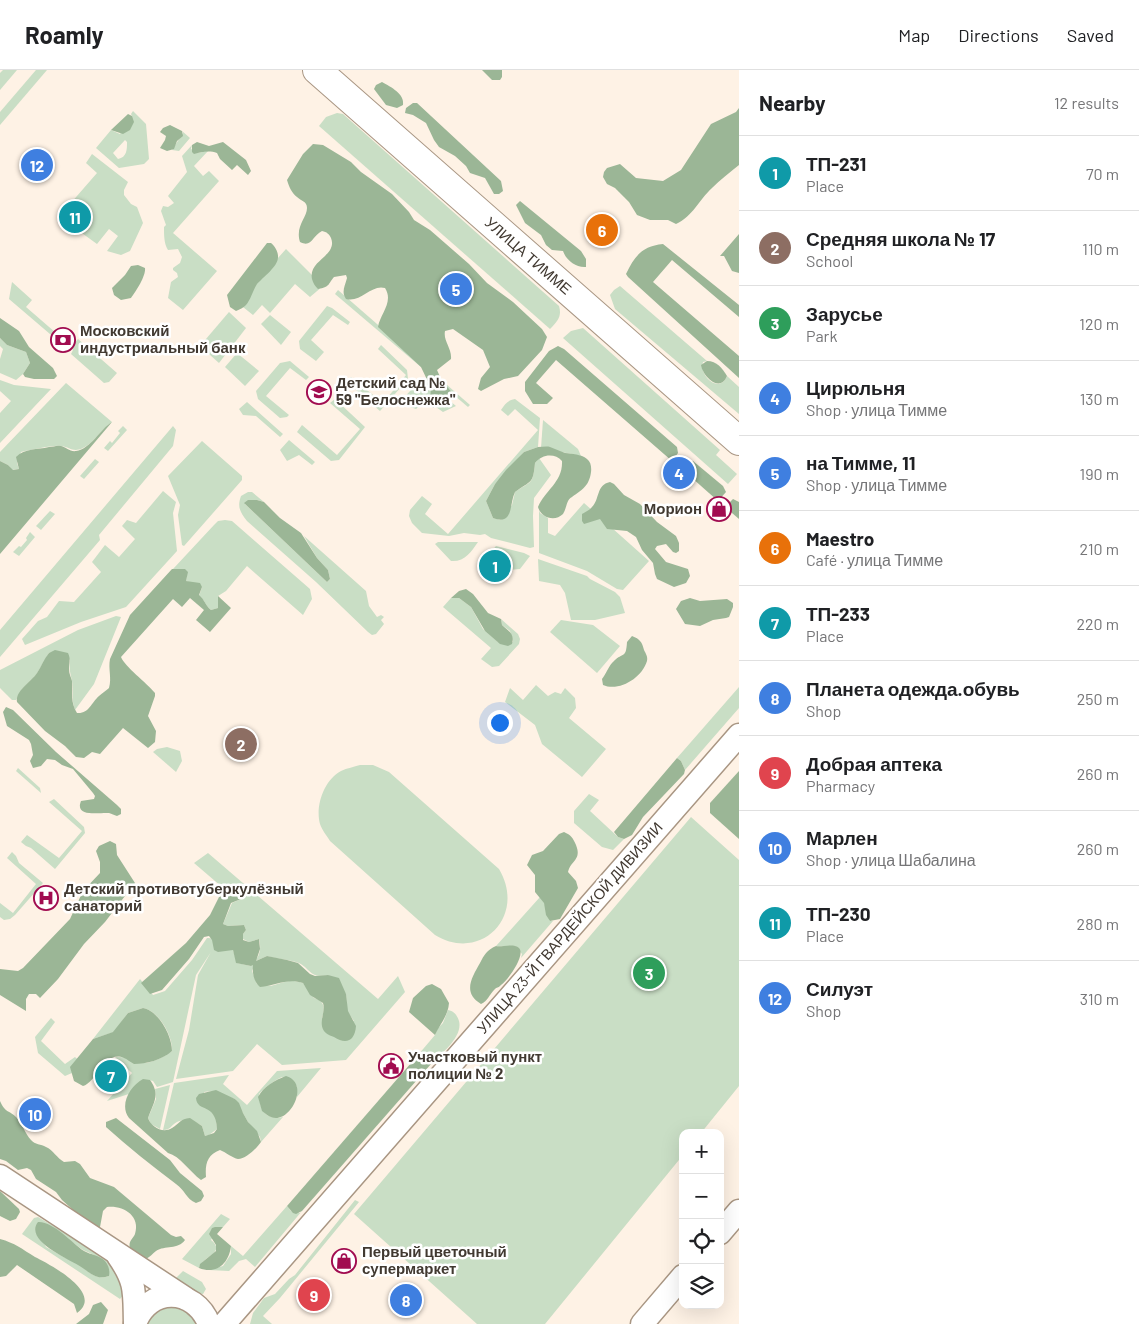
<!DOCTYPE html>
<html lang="en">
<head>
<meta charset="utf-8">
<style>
	:root { --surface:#fff; --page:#f6f6f6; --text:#202124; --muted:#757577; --line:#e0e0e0; --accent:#db2777 }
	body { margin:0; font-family:Barlow,sans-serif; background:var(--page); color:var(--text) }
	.controls { position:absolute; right:15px; bottom:15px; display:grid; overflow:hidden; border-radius:10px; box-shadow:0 5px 20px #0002 }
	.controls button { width:45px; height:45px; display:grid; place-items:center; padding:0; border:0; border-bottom:1px solid var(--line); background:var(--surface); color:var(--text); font:25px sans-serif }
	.you { position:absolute; left:499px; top:652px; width:18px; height:18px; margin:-12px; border:4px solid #fff; border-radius:50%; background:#1a73e8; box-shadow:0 0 0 8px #1a73e833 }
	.badge { display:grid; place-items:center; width:32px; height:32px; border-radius:50%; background:var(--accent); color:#fff; font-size:16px; font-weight:700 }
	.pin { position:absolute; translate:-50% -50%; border:2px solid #fff; box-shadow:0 1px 5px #0006 }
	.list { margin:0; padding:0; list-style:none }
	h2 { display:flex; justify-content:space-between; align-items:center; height:65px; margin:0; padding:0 20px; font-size:21px }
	h2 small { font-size:16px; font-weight:400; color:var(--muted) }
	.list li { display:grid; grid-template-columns:32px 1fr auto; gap:15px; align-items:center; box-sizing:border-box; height:75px; padding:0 20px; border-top:1px solid var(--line) }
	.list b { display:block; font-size:19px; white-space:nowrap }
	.list p { margin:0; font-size:16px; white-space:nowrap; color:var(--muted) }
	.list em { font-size:16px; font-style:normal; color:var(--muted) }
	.icon { flex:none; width:28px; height:28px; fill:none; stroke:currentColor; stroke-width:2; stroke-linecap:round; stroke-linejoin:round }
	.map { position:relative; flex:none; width:739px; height:1254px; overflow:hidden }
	header { display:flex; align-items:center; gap:30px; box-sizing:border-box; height:70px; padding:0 25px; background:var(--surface); border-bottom:1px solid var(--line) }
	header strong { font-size:24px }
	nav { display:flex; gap:28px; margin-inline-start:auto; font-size:18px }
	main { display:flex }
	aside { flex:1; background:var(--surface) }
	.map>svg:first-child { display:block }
	.green { fill:#c9dec5; fill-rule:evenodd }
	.forest { fill:#9bb696 }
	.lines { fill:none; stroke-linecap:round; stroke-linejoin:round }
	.minor-casing { stroke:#a99683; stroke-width:25 }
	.major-casing { stroke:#a99683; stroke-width:30 }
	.minor { stroke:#fff; stroke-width:22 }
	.major { stroke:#fff; stroke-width:28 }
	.labels { text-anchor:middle; stroke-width:5; stroke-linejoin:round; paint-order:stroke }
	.street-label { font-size:15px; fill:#413931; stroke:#fff }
	.poi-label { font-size:15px; font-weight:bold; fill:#413931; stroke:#fff; text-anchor:start }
</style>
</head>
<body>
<header>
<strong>Roamly</strong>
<nav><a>Map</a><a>Directions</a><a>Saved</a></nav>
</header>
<main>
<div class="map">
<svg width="739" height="1254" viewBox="0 0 739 1254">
	<rect width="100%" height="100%" fill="#fef2e5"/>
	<!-- green -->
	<g class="green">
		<polygon points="3,0 17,0 0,20 0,3"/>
		<polygon points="36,0 47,0 0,55 0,42"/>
		<path d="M 133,41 L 146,54 L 149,89 L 144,94 L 119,98 L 96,78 L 111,60 L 120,64 L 132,46 L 131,44 ZM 125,70 L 127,72 C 127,80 127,87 118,89 L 113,83 Z"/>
		<path d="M 337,43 L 343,44 L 559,236 C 562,246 558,251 550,259 L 319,56 L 326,47 Z"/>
		<polygon points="182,61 190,68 179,81 172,80 183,63"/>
		<path d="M 192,75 L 191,79 L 198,83 L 208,81 L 194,96 L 203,106 L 209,101 L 219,111 L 173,163 L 217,201 L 183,240 L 168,228 L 171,212 L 178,207 L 177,203 L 173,200 L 173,198 L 180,193 L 182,187 L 178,179 L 168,180 C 164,174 164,165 164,157 L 166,155 L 161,141 L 163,136 L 168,137 L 174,133 L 168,126 L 187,102 L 182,86 Z"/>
		<polygon points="92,84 128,112 124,120 124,125 131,134 137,137 143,153 130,181 121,185 107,181 118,166 109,159 97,174 79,161 89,150 70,134 97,103 86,93"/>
		<polygon points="286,179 323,216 310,227 295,214 270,243 262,235 253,245 238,233"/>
		<polygon points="12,212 32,230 26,237 56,263 57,270 9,229"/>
		<path d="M 620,216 L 707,291 L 703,292 C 699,307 720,324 727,306 L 739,317 L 739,344 L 615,239 L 610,225 L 614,220 Z"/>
		<polygon points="338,220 470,335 468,337 335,224"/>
		<polygon points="327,236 332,238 350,252 348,255 333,245 311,270 324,282 316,291 300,279 299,271"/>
		<polygon points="229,242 246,258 219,293 200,276"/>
		<polygon points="270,245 291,262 281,275 261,254"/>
		<polygon points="583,258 720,380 716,385 737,404 728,414 563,268 571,261"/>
		<polygon points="0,268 7,275 26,282 30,293 23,304 16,310 0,303 0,289 3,279 0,276"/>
		<polygon points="78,269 117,303 109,312 104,313 71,284 73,280 72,276"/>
		<polygon points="381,275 407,300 408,309 380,341 347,312 351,307 383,333 406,305 378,279"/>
		<polygon points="237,283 259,301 245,316 225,297"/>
		<polygon points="290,291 309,307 306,310 290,298 266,326 289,345 287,347 280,348 258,329 256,321 280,293"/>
		<polygon points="422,308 456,336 443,342 426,330 416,339 399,333"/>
		<polygon points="0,310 14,315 51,319 0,373 0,343 11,331 0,321"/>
		<path d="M 66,313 L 112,352 C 101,359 95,372 83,378 C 73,383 70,377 61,376 C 52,375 31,380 21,382 L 17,393 L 19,399 L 12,400 L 8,395 L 0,391 L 0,382 Z"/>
		<polygon points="335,329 365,357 339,390 331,391 297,362 302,355 337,385 360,359 330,333"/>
		<path d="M 515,329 L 540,348 L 538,377 L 524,382 L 495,414 L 486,431 L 493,448 L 501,450 L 512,435 L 515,422 C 531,411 533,415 535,393 L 539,388 L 551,405 L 534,428 L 533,446 L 534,477 L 530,478 L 491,468 L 485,464 L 480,465 L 464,463 L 449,466 L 422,463 L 412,453 L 409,446 L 410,440 L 422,426 L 432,434 L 425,444 L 448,464 L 538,360 L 515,339 L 508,346 L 501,340 C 505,334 508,330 515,329 Z"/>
		<polygon points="247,332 283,364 280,367 256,346 243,345 239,339"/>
		<polygon points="543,350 578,379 581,386 541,378"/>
		<polygon points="123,356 127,360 108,381 104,378 110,371 112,373 120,363 118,361"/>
		<polygon points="173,356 176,360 173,376 99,465 100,470 0,587 0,560"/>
		<polygon points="289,370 315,392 312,395 299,385 287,391 280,380"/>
		<polygon points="202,371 242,406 242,410 184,476 182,475 178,445 180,435 168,406"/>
		<polygon points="95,389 99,392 84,409 80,406"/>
		<polygon points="163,421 176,432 173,443 177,481 126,537 81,552 25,575 22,569 38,551 47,547 59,531 74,532 101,502 92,492 105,475 119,487 135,469 122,456 127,450 136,453"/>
		<path d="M 248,422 L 252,422 L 264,432 L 257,430 L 245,434 L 327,512 L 330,509 L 328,500 L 317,488 L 304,466 L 366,521 L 369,536 L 377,547 L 381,545 L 384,547 L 381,550 L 384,554 L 376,564 L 372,565 L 368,562 L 316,512 L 247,451 C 240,442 237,437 241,426 Z"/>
		<polygon points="584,433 649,491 623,520 617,519 587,501 539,483 539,440 540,443 548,448 548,463 555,466"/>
		<polygon points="50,441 55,444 41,460 36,456"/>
		<path d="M 225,450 L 232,451 L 310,519 L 312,529 L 303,545 L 247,496 L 226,521 L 218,526 L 218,538 L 211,540 C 205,535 205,530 199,526 L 202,517 L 186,511 L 187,504 L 179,499 L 173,499 L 214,455 L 218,451 Z"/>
		<polygon points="30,462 35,467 19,486 13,482 19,476 21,477 27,470 26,468"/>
		<path d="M 438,472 L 478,472 C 471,482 465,492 451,491 L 435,474 Z"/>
		<polygon points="496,476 524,483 530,486 520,499 509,500 490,483"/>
		<polygon points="538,489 587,506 590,509 615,522 620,527 625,543 595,550 571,550 565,523 560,515 539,511"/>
		<polygon points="451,528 459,528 471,537 483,559 498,572 513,572 510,561 502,555 501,549 518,564 520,569 519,574 499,596 492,597 481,589 491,578 443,537"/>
		<path d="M 116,546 L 121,547 L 94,614 L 75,640 C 71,630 74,621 72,611 C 70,602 69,598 70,590 L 59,581 L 49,583 L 36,605 L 22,619 L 16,630 L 12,630 L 0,618 L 0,600 L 78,560 Z"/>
		<polygon points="561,550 593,555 620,576 597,603 550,562"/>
		<polygon points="536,615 548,626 555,622 561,624 565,618 575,628 576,638 569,648 606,679 582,707 542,674 535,655 505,632 510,618 523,630"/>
		<polygon points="739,617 739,638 685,700 681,691 677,688"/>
		<polygon points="167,677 180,681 182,691 176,702 153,682 157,679"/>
		<path d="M 360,695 L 373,695 L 389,702 L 499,799 C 527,846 481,893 435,865 L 330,771 C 327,766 322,760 320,754 C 315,736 324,710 341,701 C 347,698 354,697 360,695 Z"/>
		<polygon points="18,698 40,718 41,723 16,701"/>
		<polygon points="589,724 599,730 590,741 618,767 624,769 613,780 602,777 574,753 574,741"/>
		<polygon points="54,729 84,757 85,763 55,799 31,778 26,776 21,772 27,765 59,788 82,761 49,732"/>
		<polygon points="691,747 739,790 739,1016 701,1063 683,1063 683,1085 545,1254 477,1254 354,1144"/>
		<polygon points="12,782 16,786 19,793 43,813 15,845 10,849 4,850 0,847 0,833 13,843 36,814 7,788"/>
		<path d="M 208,783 L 378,929 L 398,906 L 405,922 L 346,990 L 282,995 L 257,974 L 233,1001 L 176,1009 L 189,960 L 198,905 L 211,882 L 196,905 L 173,1012 L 157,1017 L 153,1011 L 149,1010 L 132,1023 L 107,1031 L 132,1003 L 115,987 C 125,986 133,991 143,993 C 150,994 166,986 172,981 C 173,966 159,941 143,938 L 128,943 L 114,962 L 93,969 L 140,909 L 153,925 L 165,921 L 192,890 L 207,868 C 218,867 223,879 233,880 L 237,893 L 251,896 C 259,887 262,881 259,869 L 249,872 L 243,869 L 243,864 L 246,860 L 244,855 L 228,856 L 223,854 L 232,833 L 241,829 L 240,824 L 235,822 L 229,823 L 194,793 ZM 267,886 C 276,889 286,889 296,892 C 311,897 308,909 328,905 L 346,924 L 347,941 L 354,951 L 322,948 C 325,938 325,931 314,928 L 303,913 C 289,909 286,912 274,915 C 269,917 262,915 257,914 L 252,901 L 256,891 Z"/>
		<polygon points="540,827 544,832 550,851 553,851 521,888 522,884 515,876 496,876"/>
		<path d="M 448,940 C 454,941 457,945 459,951 C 463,967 442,983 431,994 C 430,985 426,985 418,985 L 435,965 L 438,958 L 443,953 Z"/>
		<polygon points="51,948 55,952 41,971 65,994 75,987 86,997 65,1006 38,983 35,967"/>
		<path d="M 321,998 L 297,1027 L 297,1016 L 282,1007 C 274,1011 265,1017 259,1024 C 260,1040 265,1050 283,1047 L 261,1072 L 260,1067 L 248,1052 L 235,1029 C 222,1026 221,1020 204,1022 L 205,1037 C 214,1041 217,1049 217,1059 L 209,1065 L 205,1066 L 202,1056 C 196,1052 185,1048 177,1052 C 171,1055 171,1060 163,1060 L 174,1013 L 229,1005 L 223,1014 L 247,1035 L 277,1001 Z"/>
		<polygon points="170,1015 160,1059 151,1054 148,1048 156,1029 155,1019"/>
		<polygon points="355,1130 359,1132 280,1228 263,1246 272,1254 250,1254 253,1243 264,1228 275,1224 289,1209 295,1205"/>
		<polygon points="287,1136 291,1141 300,1143 302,1141 255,1197 246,1189 239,1191 229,1201 209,1200 223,1196 231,1184 231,1176 243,1186"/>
		<path d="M 221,1144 L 230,1149 L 223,1157 L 219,1157 L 211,1170 C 227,1183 202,1186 199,1198 L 182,1189 Z"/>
		<path d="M 38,1147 L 106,1187 L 115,1194 L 124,1224 L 120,1229 L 22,1164 L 34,1148 ZM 50,1156 L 83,1180 L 94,1185 L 109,1206 C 95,1211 88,1200 78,1194 C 67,1189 57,1183 46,1177 L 44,1173 Z"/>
		<polygon points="183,1201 202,1212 206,1219 203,1224 194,1223 176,1208"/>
		<path d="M 177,1237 L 190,1243 L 198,1254 L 145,1254 C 153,1241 162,1238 177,1237 Z"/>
	</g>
	<!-- forest -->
	<g class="forest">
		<polygon points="482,0 502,0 502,7 500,10 492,10"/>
		<path d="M 382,12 C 391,17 405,24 403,35 L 397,38 L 386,35 L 374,19 L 376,15 Z"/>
		<polygon points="413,33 417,33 501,111 503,121 499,124 494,124 485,108 470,103 466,96 455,86 439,77 434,70 426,53 413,45 405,43 406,38"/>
		<path d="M 739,38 L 739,95 C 730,102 720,110 712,118 C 699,130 693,146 676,154 L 668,150 L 650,150 L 637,145 L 629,132 L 615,118 L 607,114 L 603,107 L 604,102 L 607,98 L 620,94 L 636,108 L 663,111 L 681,100 L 711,54 L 736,42 Z"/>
		<polygon points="128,44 132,46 134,52 130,60 123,64 111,60"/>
		<polygon points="170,55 182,61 183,66 177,71 174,79 167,81 160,78 165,70 166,66 160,62 163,58"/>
		<path d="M 197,72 L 209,76 L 223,72 L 246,90 L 251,101 L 248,105 L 237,95 L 232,100 L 220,89 L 217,83 C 209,80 202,82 194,84 L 192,82 L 192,75 Z"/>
		<path d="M 313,74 L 323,75 L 351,92 L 361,102 L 392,124 L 409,142 L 414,150 L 430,160 L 469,194 L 487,213 L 513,232 L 542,259 L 547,267 L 542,280 L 518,306 L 504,309 L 481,321 L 478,319 L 481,308 L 490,297 L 483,280 L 453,259 L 445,261 C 443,271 452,278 451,289 L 437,300 L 441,309 L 453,324 L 448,329 L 441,327 L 439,334 L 433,338 L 430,330 L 431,318 L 421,297 L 378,257 C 380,244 394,232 385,218 C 371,214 361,233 346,229 C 341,222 345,216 347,208 L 346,205 L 334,207 C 328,214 330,217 318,219 C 315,216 313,213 312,209 C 308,190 338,186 331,168 C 329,164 327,162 322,161 C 312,166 312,178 300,172 C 295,156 307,148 307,138 C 307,131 301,131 297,127 C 292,123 289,117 287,110 L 303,84 Z"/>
		<path d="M 520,131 L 581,181 L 586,189 L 586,197 C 576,198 566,190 563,181 L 552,180 L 546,175 L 541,165 L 525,153 L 516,135 Z"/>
		<polygon points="739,164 739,203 732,201 724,186 720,186"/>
		<path d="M 267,173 L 271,173 C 274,175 278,181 278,186 C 279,196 263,207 257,214 C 253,220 251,229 246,235 C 243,238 240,239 236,241 L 230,237 L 227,225 Z"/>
		<path d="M 663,174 L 739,235 L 739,247 L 672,190 L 653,212 L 739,286 L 739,308 L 628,207 L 626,204 C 635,185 643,176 663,174 Z"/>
		<path d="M 138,195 L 145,198 C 146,206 136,221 131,228 L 121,230 L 114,225 L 112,218 L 125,205 L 131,196 Z"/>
		<polygon points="0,248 19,261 29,277 53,298 57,306 54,309 34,309 25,307 23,304 30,293 26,282 7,275 0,268"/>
		<polygon points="558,276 564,279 677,377 678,383 672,391 556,290 536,313 553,328 547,334 533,334 525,321 525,312 549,281"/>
		<path d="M 707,291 C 717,291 722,298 727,306 C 720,323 703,307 701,295 Z"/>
		<path d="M 112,352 L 0,484 L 0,391 L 8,395 L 13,400 L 19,399 L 16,387 C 25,378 37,380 49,377 C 54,377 56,375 61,376 C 66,377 70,382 76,381 C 91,379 100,359 112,352 Z"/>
		<path d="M 538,377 C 542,377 547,376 550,377 C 555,379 560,381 565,383 C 572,384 581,384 587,389 C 594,394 591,408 587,414 C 583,420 577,423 572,427 C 566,430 567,438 563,444 C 555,452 541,448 538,437 C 545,420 563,412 562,391 C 555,383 542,384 535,393 C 533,415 531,410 515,422 C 509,434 514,456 493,448 L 486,431 L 495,414 L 506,400 L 524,382 Z"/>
		<polygon points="693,391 723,416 726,422 718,431 683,400"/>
		<path d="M 610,412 L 614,414 L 624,425 L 640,434 L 657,452 L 676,466 L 679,473 L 679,481 L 676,483 L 673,482 L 666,474 L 657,476 L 655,479 L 666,492 L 688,499 L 690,506 L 686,513 L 674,517 L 657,509 L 655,504 L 653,493 L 642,480 L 636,467 L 627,461 L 607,459 L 600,449 L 584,454 L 582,451 L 582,444 C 585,442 590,440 592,437 C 600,429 596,415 610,412 Z"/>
		<polygon points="733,429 739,432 739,449 725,437"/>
		<polygon points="248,430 257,430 264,432 280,448 301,463 317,488 328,500 330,509 327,512 244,433"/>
		<path d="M 172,499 L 185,499 L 188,502 L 186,511 L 200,513 L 202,517 L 199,525 C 205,530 205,535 211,540 L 218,538 L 218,526 L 231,538 L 210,562 L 196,550 L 204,540 L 190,528 L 182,537 L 173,529 L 121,587 C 125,597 146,612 155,623 L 155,626 L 148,646 L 156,661 L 155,672 L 148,678 L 123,658 L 100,684 L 92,682 L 84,688 L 76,687 L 65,676 L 45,661 L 17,632 C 15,621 31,612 37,603 C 41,597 44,589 49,583 L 55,580 L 68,583 C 71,589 69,593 69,599 C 69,604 71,607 72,611 C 73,623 70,632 77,643 C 89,644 91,633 99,626 C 102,623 106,621 109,618 C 112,608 108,599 110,589 L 130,545 Z"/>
		<path d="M 466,519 L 473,524 L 488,543 L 501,549 L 502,555 C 508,561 515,563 512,574 L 508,576 L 500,574 L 485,561 L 471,537 L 459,528 L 451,528 L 459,521 Z"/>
		<polygon points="690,528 700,531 727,529 733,533 733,537 729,547 726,548 713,550 700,556 685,554 676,539 681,531"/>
		<path d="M 632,566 C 640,569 642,572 644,580 C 646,584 648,587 647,591 C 642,608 619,622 603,615 L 602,609 C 606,604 609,595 614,591 C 623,582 626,589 627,572 Z"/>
		<path d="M 6,637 L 13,640 L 56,682 L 117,735 L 121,739 L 121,744 L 117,746 C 114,745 112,744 109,743 C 101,742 74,748 81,731 L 94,729 L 95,726 L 93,723 L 73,699 L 62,695 L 55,690 L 47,689 L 41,696 L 33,698 L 30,691 L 33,685 L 31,674 L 29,670 L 7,656 L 3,642 Z"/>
		<polygon points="677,688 681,691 685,700 684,704 643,747 632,765 624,769 618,767 614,762"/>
		<polygon points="739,701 739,769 710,743 710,733"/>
		<path d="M 564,762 C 571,765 573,768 576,775 C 582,790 571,790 568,802 L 576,811 L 578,818 L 560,849 L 550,851 L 546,845 L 544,833 L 535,822 L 535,805 L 527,795 L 532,785 L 543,781 L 559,764 Z"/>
		<polygon points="110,771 116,774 117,785 135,813 105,852 84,874 58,909 40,928 36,924 29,924 26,929 26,941 0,925 0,899 18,901 23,898 70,849 83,821 100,803 100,792 96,781 99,776"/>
		<path d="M 234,822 L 240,824 L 241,829 L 231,833 L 223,854 L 228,856 L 244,855 L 246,860 L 243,864 L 243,870 L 249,872 L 259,869 L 260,879 L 256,891 L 267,886 L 287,890 L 298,893 L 310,904 L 315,906 L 328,905 L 339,908 L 346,924 L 348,941 L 356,956 C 355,971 346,975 334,967 C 331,966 326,964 324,961 C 318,952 326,942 323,933 L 310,925 L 303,913 C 287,908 275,916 260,917 C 254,912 252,903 253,895 L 251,896 L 236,893 L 233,880 L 218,882 L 214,880 L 212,870 L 209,866 L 204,867 L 189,889 L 162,920 L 150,924 L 141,913 L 186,873 L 210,845 L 219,827 Z"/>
		<path d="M 496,876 C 502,877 514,873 519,878 C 526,885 508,910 501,915 C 497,919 498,916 494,920 C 489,925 488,931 481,934 C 462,923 472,907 480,893 C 484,885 487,880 496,876 Z"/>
		<path d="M 432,914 L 441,919 L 449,933 C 448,946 440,954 435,965 L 409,942 L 413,928 L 426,916 Z"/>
		<path d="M 143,938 C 159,941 172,966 172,981 C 162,990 146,994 134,994 C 130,992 127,989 124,988 C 105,979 97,1012 83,1016 L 74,1011 L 70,997 L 93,969 L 113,962 L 128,943 Z"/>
		<path d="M 418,985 C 426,985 430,985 431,994 L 302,1141 L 296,1144 L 293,1143 L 287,1136 Z"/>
		<path d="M 286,1006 C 311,1013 290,1055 271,1047 C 268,1046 265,1043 262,1041 L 258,1027 C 263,1017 275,1010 286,1006 Z"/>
		<path d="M 143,1009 L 150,1010 C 161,1025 153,1033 148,1048 C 151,1057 163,1064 172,1058 C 180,1053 180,1049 190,1048 L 202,1056 L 205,1066 L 214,1063 L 217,1059 C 216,1032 197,1043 196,1028 L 199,1024 L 216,1020 L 235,1029 L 239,1033 L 243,1043 L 248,1052 L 257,1061 L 261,1072 C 257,1078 246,1089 238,1089 C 233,1088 225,1082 220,1080 C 207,1085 205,1094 206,1107 L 201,1110 C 190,1102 180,1086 168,1083 L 129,1048 C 119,1035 130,1016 143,1009 Z"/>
		<path d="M 0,1031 C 5,1043 9,1040 16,1047 C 23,1054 25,1064 31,1070 C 35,1075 41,1074 46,1077 C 53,1080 57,1088 64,1092 L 75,1091 L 80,1094 L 90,1108 L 114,1117 L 171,1165 L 176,1167 L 181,1166 L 185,1170 C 178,1180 165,1175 156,1181 C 152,1184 150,1187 146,1189 C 141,1186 132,1183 130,1178 C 128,1171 133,1169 135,1164 C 141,1145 122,1135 107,1137 L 103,1141 L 100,1157 L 96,1159 L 91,1156 L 62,1130 L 56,1122 L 36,1109 L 31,1100 L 27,1098 L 18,1100 L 6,1091 L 0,1089 Z"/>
		<path d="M 116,1048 L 170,1090 L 180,1103 L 202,1121 L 204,1126 L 201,1131 L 196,1133 C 186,1129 185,1120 176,1114 C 152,1096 128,1077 106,1057 L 106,1052 Z"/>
		<polygon points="0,1121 19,1139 20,1142 16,1149 10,1151 0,1146"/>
		<path d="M 38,1152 C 53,1151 72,1173 84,1181 C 91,1185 99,1185 105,1191 C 109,1196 110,1201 109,1206 C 95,1211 89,1201 78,1195 C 67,1188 24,1170 38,1152 Z"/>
		<path d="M 215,1157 L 223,1157 L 217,1164 L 231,1176 C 229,1193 217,1205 199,1198 L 200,1194 L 216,1181 L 216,1175 L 209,1164 L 212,1158 Z"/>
		<path d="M 0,1169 C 15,1173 22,1179 35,1187 C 49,1194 105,1223 77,1243 L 74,1234 L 17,1195 L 6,1206 L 0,1207 Z"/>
		<polygon points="101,1232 108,1240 103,1254 76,1254 89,1244 93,1235"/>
	</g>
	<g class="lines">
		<defs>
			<g id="minor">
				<polyline points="0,1106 185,1228"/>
				<polyline points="720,1163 739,1141"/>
				<path d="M 118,1186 C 137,1213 134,1223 135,1254"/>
				<path d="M 135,1254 C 148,1216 195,1217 209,1254"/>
				<polyline points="224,1254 739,665"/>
				<polyline points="642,1254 683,1206"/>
			</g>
			<polyline id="major" points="317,0 739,371"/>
		</defs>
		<!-- minor casing -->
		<use href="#minor" class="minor-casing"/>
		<!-- major casing -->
		<use href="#major" class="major-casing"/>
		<!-- minor -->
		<use href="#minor" class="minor"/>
		<!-- major -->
		<use href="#major" class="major"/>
	</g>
	<!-- icons -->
	<defs>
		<symbol id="bank-ring" viewBox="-11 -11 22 22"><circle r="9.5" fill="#fff" stroke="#a10c50" stroke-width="1.5"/><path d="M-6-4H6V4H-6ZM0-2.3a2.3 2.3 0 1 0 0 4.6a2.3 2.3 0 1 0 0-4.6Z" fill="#a10c50"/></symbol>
		<symbol id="school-ring" viewBox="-11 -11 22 22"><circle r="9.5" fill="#fff" stroke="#a10c50" stroke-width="1.5"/><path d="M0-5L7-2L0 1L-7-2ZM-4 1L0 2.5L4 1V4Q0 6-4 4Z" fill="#a10c50"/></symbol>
		<symbol id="shop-ring" viewBox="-11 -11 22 22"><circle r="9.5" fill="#fff" stroke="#a10c50" stroke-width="1.5"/><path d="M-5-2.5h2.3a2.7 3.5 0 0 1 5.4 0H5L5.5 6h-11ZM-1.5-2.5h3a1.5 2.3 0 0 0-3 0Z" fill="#a10c50"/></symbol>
		<symbol id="hospital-ring" viewBox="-11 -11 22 22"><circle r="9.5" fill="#fff" stroke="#a10c50" stroke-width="1.5"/><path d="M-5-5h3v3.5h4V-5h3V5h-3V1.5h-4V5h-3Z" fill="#a10c50"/></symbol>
		<symbol id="civic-ring" viewBox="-11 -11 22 22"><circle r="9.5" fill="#fff" stroke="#a10c50" stroke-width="1.5"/><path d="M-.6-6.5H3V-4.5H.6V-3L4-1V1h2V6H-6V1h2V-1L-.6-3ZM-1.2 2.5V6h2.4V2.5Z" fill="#a10c50"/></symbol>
	</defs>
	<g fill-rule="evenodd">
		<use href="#bank-ring" x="49" y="256" width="28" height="28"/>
		<use href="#school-ring" x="305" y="308" width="28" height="28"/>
		<use href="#shop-ring" x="705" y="425" width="28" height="28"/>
		<use href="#hospital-ring" x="32" y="814" width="28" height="28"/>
		<use href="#civic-ring" x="377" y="982" width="28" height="28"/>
		<use href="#shop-ring" x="330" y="1177" width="28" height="28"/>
	</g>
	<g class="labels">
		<!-- street labels -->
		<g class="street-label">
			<text transform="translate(528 186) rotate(41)" y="5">УЛИЦА ТИММЕ</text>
			<text transform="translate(570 858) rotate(-49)" y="5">УЛИЦА 23-Й ГВАРДЕЙСКОЙ ДИВИЗИИ</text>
		</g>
		<!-- poi labels -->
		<g class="poi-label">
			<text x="80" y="266">Московский<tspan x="80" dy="17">индустриальный банк</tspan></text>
			<text x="336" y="318">Детский сад №<tspan x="336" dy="17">59 "Белоснежка"</tspan></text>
			<text x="702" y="444" text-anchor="end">Морион</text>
			<text x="64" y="824">Детский противотуберкулёзный<tspan x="64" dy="17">санаторий</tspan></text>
			<text x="408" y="992">Участковый пункт<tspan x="408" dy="17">полиции № 2</tspan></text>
			<text x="362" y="1187">Первый цветочный<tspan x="362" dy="17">супермаркет</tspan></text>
		</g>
	</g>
</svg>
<div class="controls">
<button>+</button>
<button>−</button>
<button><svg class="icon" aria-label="locate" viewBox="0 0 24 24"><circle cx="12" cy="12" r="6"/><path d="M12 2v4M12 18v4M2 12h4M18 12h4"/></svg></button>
<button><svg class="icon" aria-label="layers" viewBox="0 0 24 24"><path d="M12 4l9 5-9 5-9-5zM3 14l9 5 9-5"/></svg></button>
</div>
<div class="you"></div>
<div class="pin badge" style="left:495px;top:496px;background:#0f9aa8">1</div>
<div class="pin badge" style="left:241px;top:674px;background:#8d6e63">2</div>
<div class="pin badge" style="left:649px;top:903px;background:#2e9e5b">3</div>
<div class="pin badge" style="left:679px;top:403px;background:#3f7fe0">4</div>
<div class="pin badge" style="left:456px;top:219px;background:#3f7fe0">5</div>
<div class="pin badge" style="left:602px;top:160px;background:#e8710a">6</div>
<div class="pin badge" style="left:111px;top:1006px;background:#0f9aa8">7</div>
<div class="pin badge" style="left:406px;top:1230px;background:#3f7fe0">8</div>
<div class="pin badge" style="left:314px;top:1225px;background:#e0444e">9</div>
<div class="pin badge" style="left:35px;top:1044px;background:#3f7fe0">10</div>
<div class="pin badge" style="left:75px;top:147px;background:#0f9aa8">11</div>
<div class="pin badge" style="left:37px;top:95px;background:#3f7fe0">12</div>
</div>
<aside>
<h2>Nearby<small>12 results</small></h2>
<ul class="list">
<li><span class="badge" style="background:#0f9aa8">1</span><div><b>ТП-231</b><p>Place</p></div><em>70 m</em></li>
<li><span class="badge" style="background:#8d6e63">2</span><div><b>Средняя школа № 17</b><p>School</p></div><em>110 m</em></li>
<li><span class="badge" style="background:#2e9e5b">3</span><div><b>Зарусье</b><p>Park</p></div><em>120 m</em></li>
<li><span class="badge" style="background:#3f7fe0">4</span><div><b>Цирюльня</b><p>Shop · улица Тимме</p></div><em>130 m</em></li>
<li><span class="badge" style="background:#3f7fe0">5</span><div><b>на Тимме, 11</b><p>Shop · улица Тимме</p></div><em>190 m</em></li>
<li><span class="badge" style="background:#e8710a">6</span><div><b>Maestro</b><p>Café · улица Тимме</p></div><em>210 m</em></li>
<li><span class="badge" style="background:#0f9aa8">7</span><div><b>ТП-233</b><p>Place</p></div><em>220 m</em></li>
<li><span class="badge" style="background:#3f7fe0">8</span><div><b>Планета одежда.обувь</b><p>Shop</p></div><em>250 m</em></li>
<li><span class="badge" style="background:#e0444e">9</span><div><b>Добрая аптека</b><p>Pharmacy</p></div><em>260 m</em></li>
<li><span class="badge" style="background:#3f7fe0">10</span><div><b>Марлен</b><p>Shop · улица Шабалина</p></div><em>260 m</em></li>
<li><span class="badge" style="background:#0f9aa8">11</span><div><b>ТП-230</b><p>Place</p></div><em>280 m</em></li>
<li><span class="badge" style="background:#3f7fe0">12</span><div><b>Силуэт</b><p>Shop</p></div><em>310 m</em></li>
</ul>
</aside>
</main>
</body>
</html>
